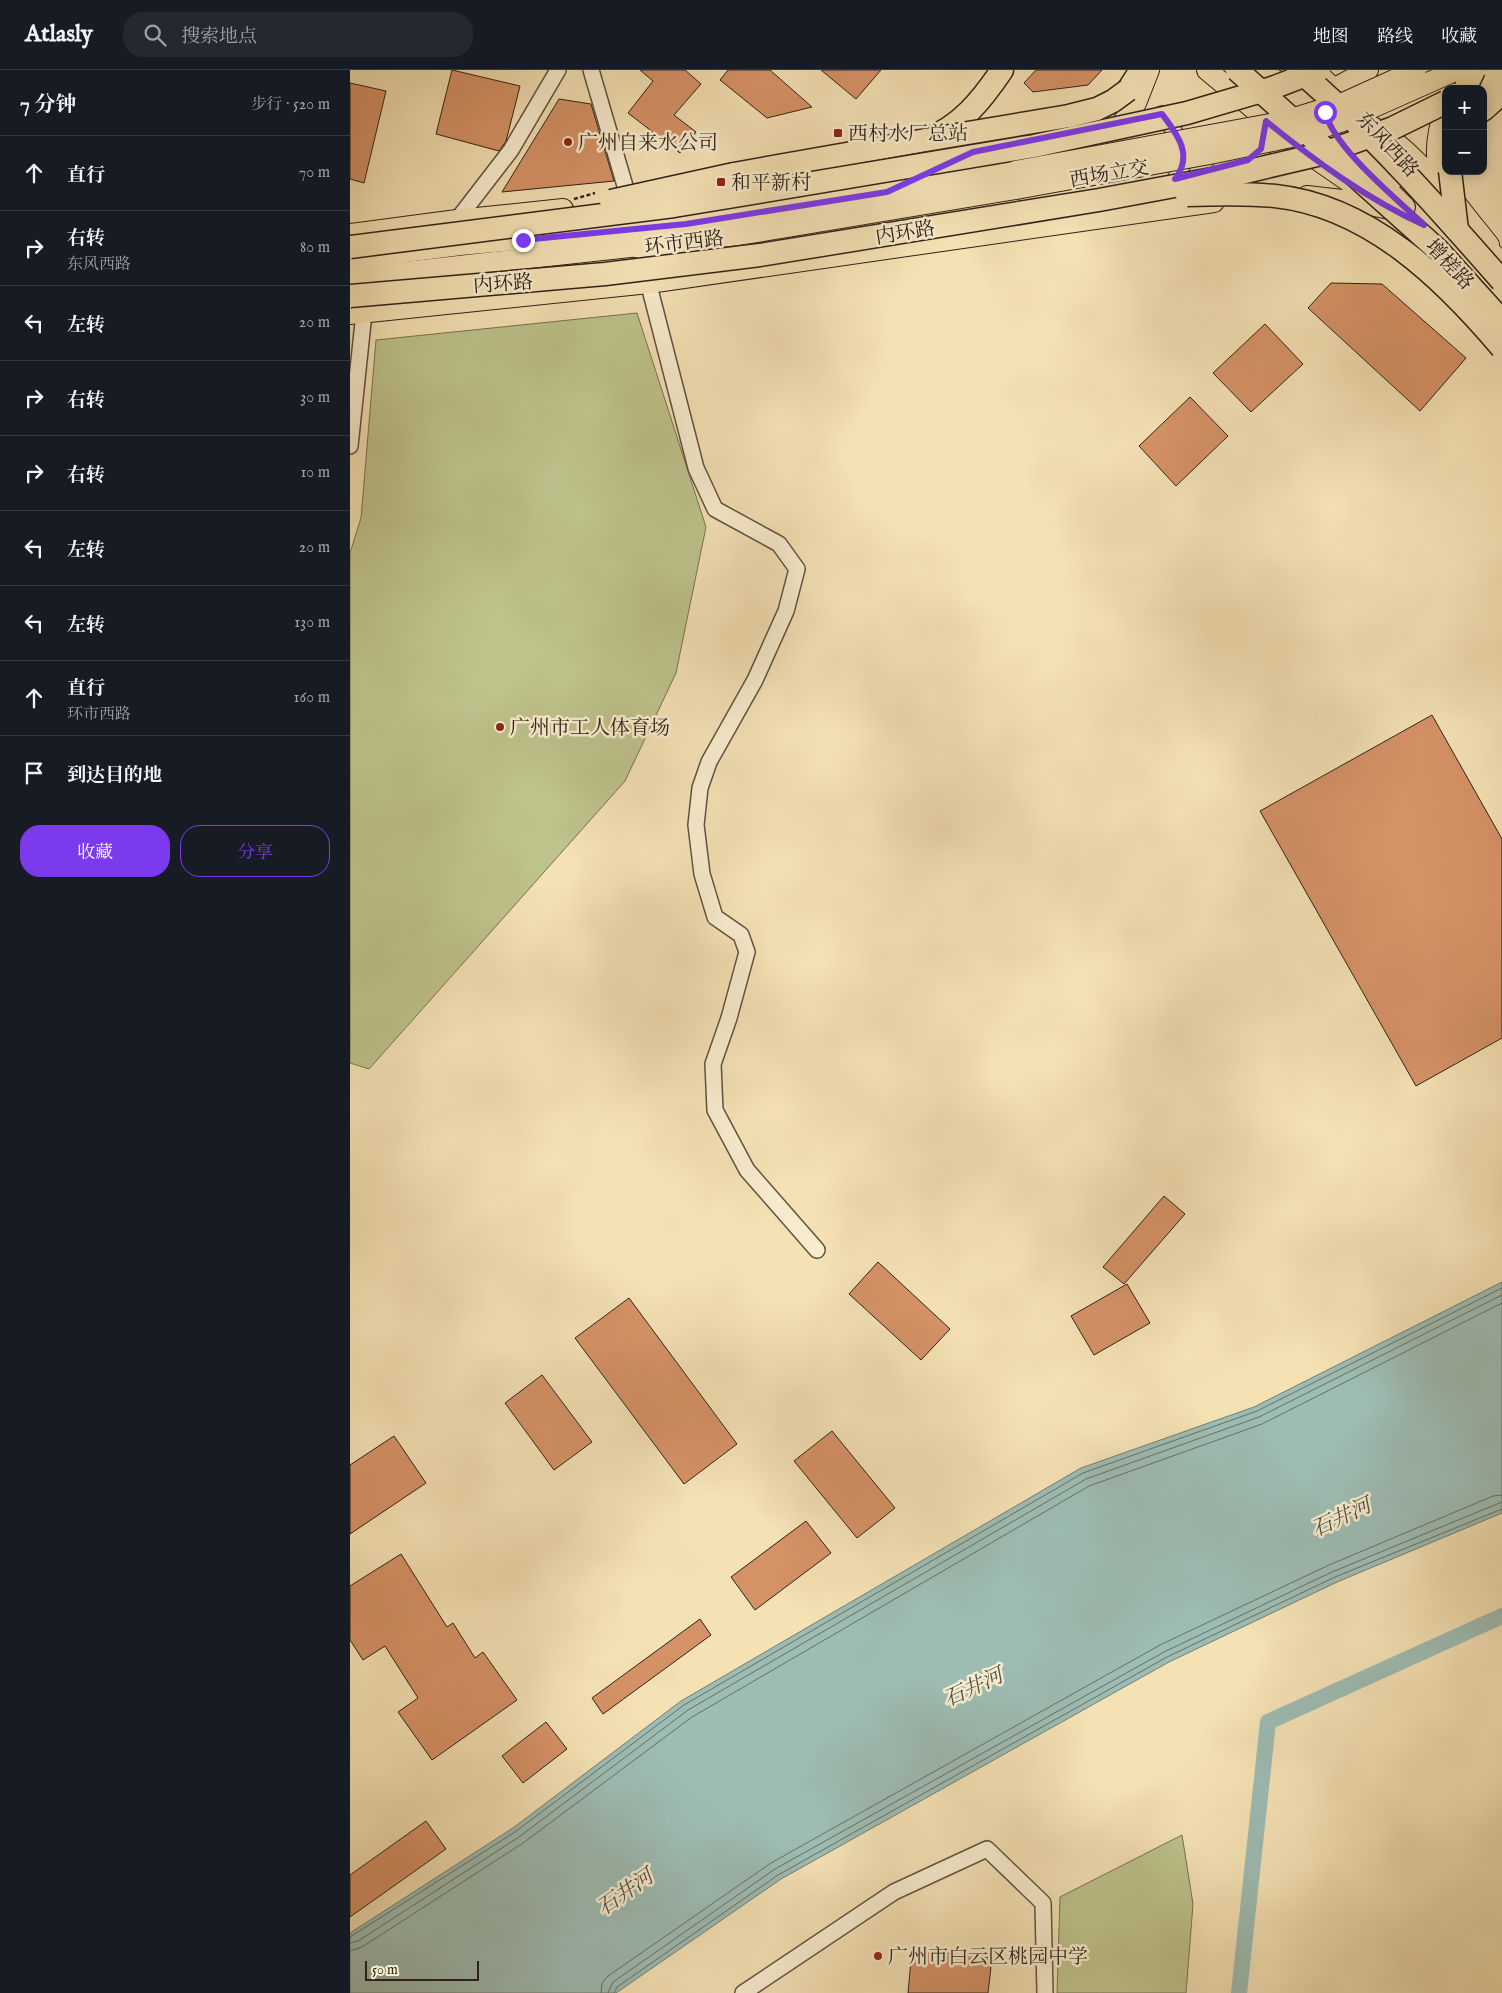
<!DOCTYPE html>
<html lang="zh">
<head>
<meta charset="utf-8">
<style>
	:root { --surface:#171b24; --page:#242831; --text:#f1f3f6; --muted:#9ea1a6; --line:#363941; --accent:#7c3aed }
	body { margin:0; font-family:"IM FELL English","Noto Serif SC",serif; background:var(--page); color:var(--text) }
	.controls { position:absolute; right:15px; top:15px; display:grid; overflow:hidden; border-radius:10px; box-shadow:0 2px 12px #0003 }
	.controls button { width:45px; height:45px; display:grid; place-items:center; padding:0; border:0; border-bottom:1px solid var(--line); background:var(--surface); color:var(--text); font:25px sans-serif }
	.scale { position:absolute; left:15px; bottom:12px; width:114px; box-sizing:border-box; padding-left:5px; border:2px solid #2e2219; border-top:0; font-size:14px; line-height:18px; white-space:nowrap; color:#2e2219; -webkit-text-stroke:4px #f8ecce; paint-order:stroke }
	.stop { position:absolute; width:15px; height:15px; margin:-11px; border:4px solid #7c3aed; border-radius:50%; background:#fff }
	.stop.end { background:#7c3aed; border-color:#fff; box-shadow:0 1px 5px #0008 }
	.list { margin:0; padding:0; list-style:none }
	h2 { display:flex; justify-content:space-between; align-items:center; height:65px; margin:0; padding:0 20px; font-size:21px }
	h2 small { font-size:16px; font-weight:400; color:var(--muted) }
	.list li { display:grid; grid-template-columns:32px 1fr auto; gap:15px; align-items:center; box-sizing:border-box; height:75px; padding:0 20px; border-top:1px solid var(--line) }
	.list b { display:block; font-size:19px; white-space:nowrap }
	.list p { margin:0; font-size:16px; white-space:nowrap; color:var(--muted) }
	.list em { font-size:16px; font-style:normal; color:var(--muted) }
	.actions { display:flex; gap:10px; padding:15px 20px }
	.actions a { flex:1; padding:11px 0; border:1px solid var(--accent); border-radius:20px; text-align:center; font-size:18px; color:var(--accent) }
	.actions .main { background:var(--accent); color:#fff }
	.icon { flex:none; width:28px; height:28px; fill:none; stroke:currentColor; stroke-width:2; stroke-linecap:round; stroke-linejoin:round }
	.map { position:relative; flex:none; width:1152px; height:1923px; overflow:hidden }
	header { display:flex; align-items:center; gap:30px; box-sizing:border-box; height:70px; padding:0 25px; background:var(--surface); border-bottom:1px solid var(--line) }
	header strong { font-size:24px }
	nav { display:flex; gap:28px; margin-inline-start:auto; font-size:18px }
	.search { width:350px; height:45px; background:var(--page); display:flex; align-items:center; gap:12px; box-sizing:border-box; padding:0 18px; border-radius:20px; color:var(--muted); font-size:19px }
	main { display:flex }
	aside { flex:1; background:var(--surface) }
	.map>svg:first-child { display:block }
	.green { fill:#bec28b; stroke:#767252 }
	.water { fill:#9dbcb3; stroke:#717e75 }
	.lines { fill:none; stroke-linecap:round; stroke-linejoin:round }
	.shore { stroke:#666f66; stroke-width:1 }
	.canal { stroke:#9dbcb3; stroke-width:16 }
	.building { fill:#d69267; stroke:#2e2219 }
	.minor-casing { stroke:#605240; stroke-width:18 }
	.major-casing { stroke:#2e2219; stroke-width:22 }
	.highway-casing { stroke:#2e2219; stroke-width:25 }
	.minor { stroke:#f8ecce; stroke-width:15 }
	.major { stroke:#f4e1b4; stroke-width:20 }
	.highway { stroke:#f4e1b4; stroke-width:22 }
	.major-bridge-casing { stroke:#2e2219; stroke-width:22; stroke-linecap:butt }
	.highway-bridge-casing { stroke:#2e2219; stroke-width:25; stroke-linecap:butt }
	.path-bridge { stroke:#2e2219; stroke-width:2.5; stroke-dasharray:4 2.5; stroke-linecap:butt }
	.major-bridge { stroke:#f4e1b4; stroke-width:20 }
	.highway-bridge { stroke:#f4e1b4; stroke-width:22 }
	.route { stroke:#7c3aed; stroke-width:6 }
	.poi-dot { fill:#8f2418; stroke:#f8ecce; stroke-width:2 }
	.labels { text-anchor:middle; stroke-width:5; stroke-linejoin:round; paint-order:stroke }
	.poi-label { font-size:20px; fill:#2e2219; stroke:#f8ecce; text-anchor:start }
	.street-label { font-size:20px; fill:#2e2219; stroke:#f8ecce }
	.water-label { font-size:21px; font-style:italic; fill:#4f5047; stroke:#f8ecce }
</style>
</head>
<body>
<header>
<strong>Atlasly</strong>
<div class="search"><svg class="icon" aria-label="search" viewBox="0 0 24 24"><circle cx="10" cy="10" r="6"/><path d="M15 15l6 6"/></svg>搜索地点</div>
<nav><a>地图</a><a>路线</a><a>收藏</a></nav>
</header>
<main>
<aside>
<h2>7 分钟<small>步行 · 520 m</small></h2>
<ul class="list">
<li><svg class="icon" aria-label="ahead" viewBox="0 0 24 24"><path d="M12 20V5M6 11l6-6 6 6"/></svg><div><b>直行</b></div><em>70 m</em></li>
<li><svg class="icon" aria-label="right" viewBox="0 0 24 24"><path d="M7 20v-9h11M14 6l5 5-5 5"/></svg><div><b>右转</b><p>东风西路</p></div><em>80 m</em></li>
<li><svg class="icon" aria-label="left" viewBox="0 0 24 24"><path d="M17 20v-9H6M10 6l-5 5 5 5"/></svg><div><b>左转</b></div><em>20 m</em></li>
<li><svg class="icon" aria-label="right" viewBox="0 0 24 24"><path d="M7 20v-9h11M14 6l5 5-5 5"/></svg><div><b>右转</b></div><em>30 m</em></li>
<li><svg class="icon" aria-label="right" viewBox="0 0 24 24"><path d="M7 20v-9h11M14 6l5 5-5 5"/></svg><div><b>右转</b></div><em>10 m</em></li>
<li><svg class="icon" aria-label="left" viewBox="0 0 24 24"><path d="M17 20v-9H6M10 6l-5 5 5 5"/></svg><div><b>左转</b></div><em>20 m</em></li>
<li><svg class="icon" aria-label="left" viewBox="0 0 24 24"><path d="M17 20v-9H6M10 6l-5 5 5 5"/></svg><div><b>左转</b></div><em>130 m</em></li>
<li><svg class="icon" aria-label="ahead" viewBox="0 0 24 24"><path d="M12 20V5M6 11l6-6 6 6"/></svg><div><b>直行</b><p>环市西路</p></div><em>160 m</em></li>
<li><svg class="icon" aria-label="arrive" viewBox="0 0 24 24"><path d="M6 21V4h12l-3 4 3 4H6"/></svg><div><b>到达目的地</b></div></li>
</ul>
<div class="actions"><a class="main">收藏</a><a>分享</a></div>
</aside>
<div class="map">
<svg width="1152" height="1923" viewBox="0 0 1152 1923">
	<rect width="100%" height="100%" fill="#f4e1b4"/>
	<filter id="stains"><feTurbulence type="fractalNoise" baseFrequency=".004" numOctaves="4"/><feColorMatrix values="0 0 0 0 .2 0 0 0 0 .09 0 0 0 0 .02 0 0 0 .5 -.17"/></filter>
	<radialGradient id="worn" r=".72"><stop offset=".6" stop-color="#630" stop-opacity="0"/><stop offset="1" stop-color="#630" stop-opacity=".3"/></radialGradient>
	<!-- green -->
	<g class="green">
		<polygon points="287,243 356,457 326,603 275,711 19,999 0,993 0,483 11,448 26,270"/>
		<polygon points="832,1765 843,1834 836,1923 707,1923 710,1827"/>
	</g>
	<!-- water -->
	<polygon class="water" points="1152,1212 1152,1443 987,1512 819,1592 431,1809 266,1923 0,1923 0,1863 163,1758 331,1631 731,1398 904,1337"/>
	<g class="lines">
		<!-- shore -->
		<g class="shore">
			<polyline points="0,1867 165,1762 334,1635 733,1403 907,1341 1152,1218"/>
			<polyline points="0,1873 8,1871 169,1767 338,1640 736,1409 909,1347 1152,1225"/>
			<polyline points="0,1881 12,1877 173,1773 342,1647 739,1416 912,1354 1152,1233"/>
			<polyline points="251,1923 252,1913 258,1906 421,1793 810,1575 979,1495 1143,1426 1152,1425"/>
			<polyline points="258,1923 263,1912 425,1799 814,1582 982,1502 1152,1432"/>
			<polyline points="264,1923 267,1917 428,1805 817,1587 985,1507 1152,1439"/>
		</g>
		<!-- canal -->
		<polyline class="canal" points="889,1923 918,1652 1152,1546"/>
	</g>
	<!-- building -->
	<g class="building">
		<polygon points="102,0 170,16 156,71 149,81 86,64"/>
		<polygon points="290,0 335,0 351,14 324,45 346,62 330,83 278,43 303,11"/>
		<polygon points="378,0 420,0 462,37 417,48 370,10"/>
		<polygon points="471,0 531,0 506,29"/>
		<polygon points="686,0 752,0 738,15 683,22 674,13"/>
		<polygon points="0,13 36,21 14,113 0,109"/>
		<polygon points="209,29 241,34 264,111 152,122"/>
		<polygon points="981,213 1032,214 1116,288 1070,341 958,238"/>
		<polygon points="915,254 953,294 901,342 863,303"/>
		<polygon points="840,327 878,366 826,416 789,376"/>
		<polygon points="1082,645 1152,769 1152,968 1066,1016 910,741"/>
		<polygon points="814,1126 835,1144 774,1214 753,1197"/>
		<polygon points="528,1192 600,1259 571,1290 499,1224"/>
		<polygon points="777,1214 800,1253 744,1285 721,1246"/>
		<polygon points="279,1228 387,1374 334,1414 225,1268"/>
		<polygon points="192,1305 242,1372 204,1400 155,1333"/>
		<polygon points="482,1361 545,1438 507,1468 444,1391"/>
		<polygon points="44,1366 76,1413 0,1464 0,1395"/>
		<polygon points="456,1451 481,1483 405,1540 381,1507"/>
		<polygon points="51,1484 97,1557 103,1553 125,1588 133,1582 167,1630 82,1690 48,1642 68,1628 35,1576 13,1590 0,1570 0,1516"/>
		<polygon points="350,1549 361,1565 253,1644 242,1628"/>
		<polygon points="196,1652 217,1679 173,1713 152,1686"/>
		<polygon points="76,1751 96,1779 0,1847 0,1805"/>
		<polygon points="562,1879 642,1888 638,1923 558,1923"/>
	</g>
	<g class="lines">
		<defs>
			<g id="minor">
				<polyline points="241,0 280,133"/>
				<path d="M 812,44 C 827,64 844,85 825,109"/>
				<polyline points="107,150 161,80 208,0"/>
				<polyline points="296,204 346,398 365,439 429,474 447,499 436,541 405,610 359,692 350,718 346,755 352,804 365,847 391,865 397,882 379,948 363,994 365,1040 397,1100 467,1180"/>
				<polyline points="0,376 14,243"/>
				<polyline points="393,1923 544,1822 637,1779 693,1833 695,1923"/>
			</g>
			<g id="major">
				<polyline points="857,0 953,80 1005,116"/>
				<polyline points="964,0 1004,38"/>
				<polyline points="921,7 979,48"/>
				<polyline points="977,28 989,16 1018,0"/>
				<path d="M 1096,37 C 1071,104 1100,125 1139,175"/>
				<polyline points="967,49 1007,73 1045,108"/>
				<polyline points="773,52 786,33 799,0"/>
				<path d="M 1021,56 C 1049,71 1070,95 1091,117"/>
				<polyline points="1008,90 1055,137"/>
				<path d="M 873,98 C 886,95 904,91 911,78 C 921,60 919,20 913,0"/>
				<polyline points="957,126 1001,131 1044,140"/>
				<polyline points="0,164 107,150 213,139"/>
				<polyline points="1127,168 1152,193"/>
				<polyline points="289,178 357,184"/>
				<polyline points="0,189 110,175 336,154 404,145 665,101"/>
				<polyline points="0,208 389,165 666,119"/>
				<polyline points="0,244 299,213 864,132"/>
			</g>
			<g id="highway">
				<polyline points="1123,19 1152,4"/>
				<polyline points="778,20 791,0"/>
				<polyline points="1133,40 1152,23"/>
				<path d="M 384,104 L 576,70 C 611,56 631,31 652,0"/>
			</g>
		</defs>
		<!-- minor casing -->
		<use href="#minor" class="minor-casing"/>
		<!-- major casing -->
		<use href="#major" class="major-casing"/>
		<!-- highway casing -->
		<use href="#highway" class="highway-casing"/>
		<!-- minor -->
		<use href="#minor" class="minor"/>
		<!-- major -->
		<use href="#major" class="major"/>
		<!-- highway -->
		<use href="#highway" class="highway"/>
		<defs>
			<g id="major-bridge">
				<polyline points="665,101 931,52 993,33 1066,0"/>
				<polyline points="666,119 860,84 946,66 990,52 1107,0"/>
			</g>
			<g id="highway-bridge">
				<polyline points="887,0 1088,180 1152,251"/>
				<path d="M 948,0 C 1023,64 1088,138 1152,211"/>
				<polyline points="1115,19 1124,0"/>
				<polyline points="576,70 719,46 747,39 763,31 778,20"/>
				<polyline points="1100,101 1107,160"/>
				<path d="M 837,125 C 866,124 896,123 925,126 C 1019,136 1094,209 1152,278"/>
				<polyline points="261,131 384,104"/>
				<polyline points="0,177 324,136 684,76 837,43 922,18 969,0"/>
				<polyline points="0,226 255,204 410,185 749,130 878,106 971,84 1043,58 1096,32"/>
			</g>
		</defs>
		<!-- major-bridge casing -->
		<use href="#major-bridge" class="major-bridge-casing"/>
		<!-- highway-bridge casing -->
		<use href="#highway-bridge" class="highway-bridge-casing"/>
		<!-- path-bridge -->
		<polyline class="path-bridge" points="224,129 245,123"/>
		<!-- major-bridge -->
		<use href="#major-bridge" class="major-bridge"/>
		<!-- highway-bridge -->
		<use href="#highway-bridge" class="highway-bridge"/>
	</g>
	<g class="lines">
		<!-- route -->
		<path class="route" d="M 173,170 L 336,154 L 537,122 L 623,82 L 812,44 C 827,64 844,85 825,109 L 898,90 L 911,79 L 916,51 C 965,91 1017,129 1074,155 C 1047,129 984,78 975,42"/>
	</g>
	<!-- markers -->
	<g class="poi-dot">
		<rect x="483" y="58" width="10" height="10" rx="2.5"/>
		<circle cx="218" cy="72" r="5"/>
		<rect x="366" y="107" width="10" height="10" rx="2.5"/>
		<circle cx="150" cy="657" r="5"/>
		<circle cx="528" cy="1886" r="5"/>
	</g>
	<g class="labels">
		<!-- poi labels -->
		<g class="poi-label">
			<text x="498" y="70">西村水厂总站</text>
			<text x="228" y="79">广州自来水公司</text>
			<text x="381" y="119">和平新村</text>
			<text x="160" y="664">广州市工人体育场</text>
			<text x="538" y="1893">广州市白云区桃园中学</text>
		</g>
		<!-- street labels -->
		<g class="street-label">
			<text transform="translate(1038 74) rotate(47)" y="7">东风西路</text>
			<text transform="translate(759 103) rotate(-10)" y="7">西场立交</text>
			<text transform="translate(555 162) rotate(-9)" y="7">内环路</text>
			<text transform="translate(334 172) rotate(-7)" y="7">环市西路</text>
			<text transform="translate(1100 194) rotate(47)" y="7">增槎路</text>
			<text transform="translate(153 213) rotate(-4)" y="7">内环路</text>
		</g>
		<!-- water labels -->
		<g class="water-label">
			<text transform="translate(991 1447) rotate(-25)" y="7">石井河</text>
			<text transform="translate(623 1617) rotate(-25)" y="7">石井河</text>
			<text transform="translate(275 1822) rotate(-35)" y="7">石井河</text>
		</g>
	</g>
	<rect width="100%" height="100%" filter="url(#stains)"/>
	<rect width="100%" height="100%" fill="url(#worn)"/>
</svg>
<div class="controls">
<button>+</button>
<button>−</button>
</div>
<div class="scale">50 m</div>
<div class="stop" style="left:975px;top:42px"></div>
<div class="stop end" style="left:173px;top:170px"></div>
</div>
</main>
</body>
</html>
